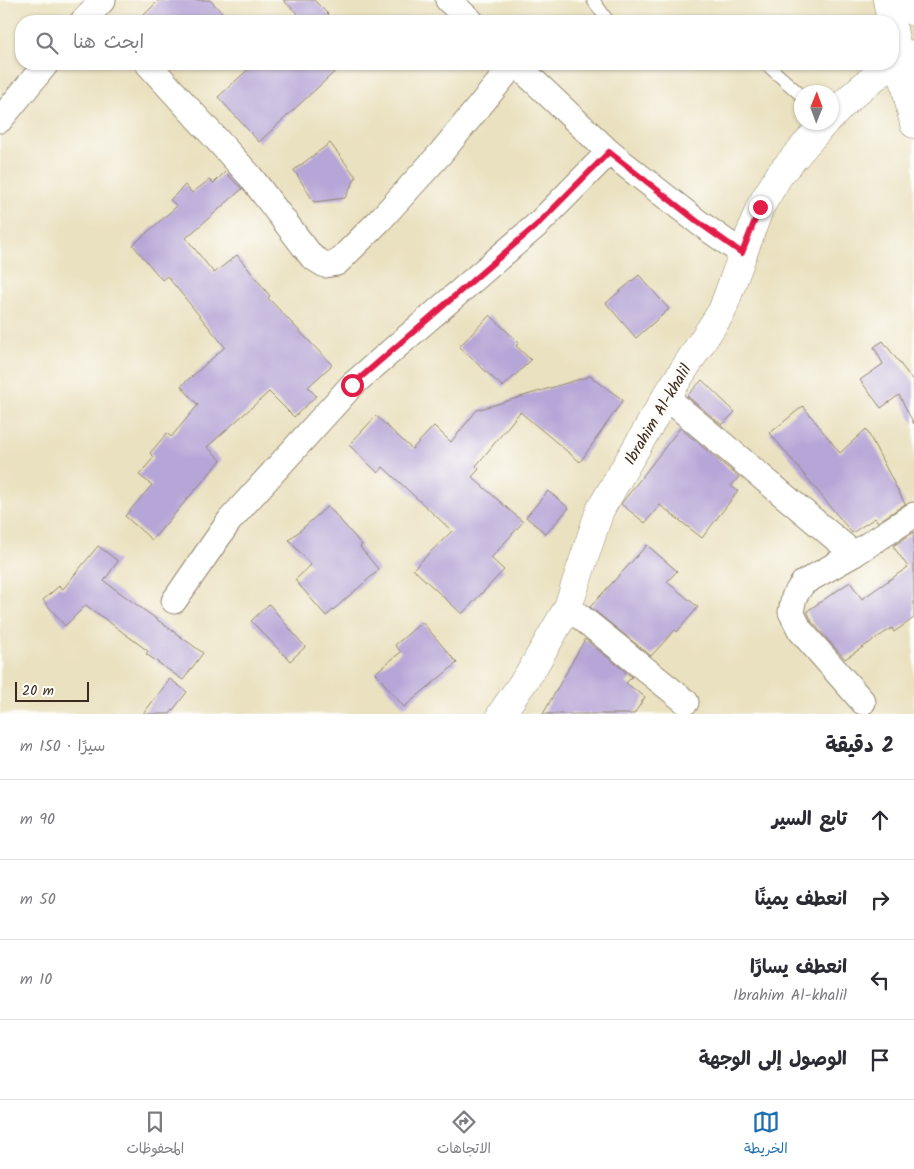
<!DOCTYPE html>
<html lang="ar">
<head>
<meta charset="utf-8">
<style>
	:root { --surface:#fff; --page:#f7f7f7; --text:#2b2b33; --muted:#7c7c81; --line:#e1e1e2; --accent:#1f6fb2 }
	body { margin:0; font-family:Kalam,"Playpen Sans Arabic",sans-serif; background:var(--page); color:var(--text); direction:rtl }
	.compass { position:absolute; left:794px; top:85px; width:45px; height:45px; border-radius:50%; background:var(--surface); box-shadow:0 1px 4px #0004; rotate:1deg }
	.scale { position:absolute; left:15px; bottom:12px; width:74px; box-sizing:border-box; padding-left:5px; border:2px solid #3b2a1e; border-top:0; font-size:14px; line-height:18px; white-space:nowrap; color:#3b2a1e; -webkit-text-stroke:4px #fdfcf7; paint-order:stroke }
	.stop { position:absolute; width:15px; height:15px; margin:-11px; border:4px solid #e11d48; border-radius:50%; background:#fff }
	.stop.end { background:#e11d48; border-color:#fff; box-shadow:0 1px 5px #0008 }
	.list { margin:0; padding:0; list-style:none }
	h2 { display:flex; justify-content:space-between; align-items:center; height:65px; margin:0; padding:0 20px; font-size:21px }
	h2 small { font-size:16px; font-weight:400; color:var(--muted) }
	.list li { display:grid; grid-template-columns:32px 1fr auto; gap:15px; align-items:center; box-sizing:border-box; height:80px; padding:0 20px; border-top:1px solid var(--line) }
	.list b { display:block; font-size:19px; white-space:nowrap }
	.list p { margin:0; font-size:16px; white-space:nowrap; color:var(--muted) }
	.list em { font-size:16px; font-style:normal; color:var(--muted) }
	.icon { flex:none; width:28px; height:28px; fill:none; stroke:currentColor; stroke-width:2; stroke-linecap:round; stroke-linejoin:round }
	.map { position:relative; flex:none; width:914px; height:714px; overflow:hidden; direction:ltr }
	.search { position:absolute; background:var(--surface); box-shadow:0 1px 4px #0004; left:15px; right:15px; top:15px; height:55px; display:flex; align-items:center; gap:12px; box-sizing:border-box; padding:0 18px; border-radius:20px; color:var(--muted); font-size:19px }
	.sheet { height:385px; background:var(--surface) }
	nav { display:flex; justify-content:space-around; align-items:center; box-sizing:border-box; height:70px; border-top:1px solid var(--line); background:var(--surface); font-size:14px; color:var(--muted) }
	nav a { display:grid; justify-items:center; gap:2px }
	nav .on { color:var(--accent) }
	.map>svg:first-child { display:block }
	.building { fill:#b6a5d7 }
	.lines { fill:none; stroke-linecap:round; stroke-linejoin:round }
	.service-casing { stroke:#92866f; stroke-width:14 }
	.minor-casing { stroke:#92866f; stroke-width:27 }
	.tertiary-casing { stroke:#92866f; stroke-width:29 }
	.trunk-casing { stroke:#92866f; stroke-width:29 }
	.service { stroke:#fff; stroke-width:12 }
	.minor { stroke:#fff; stroke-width:25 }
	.tertiary { stroke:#fff; stroke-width:28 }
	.trunk { stroke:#fff; stroke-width:28 }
	.route { stroke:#e11d48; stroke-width:6 }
	.labels { text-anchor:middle; stroke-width:4; stroke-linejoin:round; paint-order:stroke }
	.street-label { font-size:16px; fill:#3b2a1e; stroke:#fdfcf7 }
</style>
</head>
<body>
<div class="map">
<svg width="914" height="714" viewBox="0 0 914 714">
	<rect width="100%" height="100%" fill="#fdfcf7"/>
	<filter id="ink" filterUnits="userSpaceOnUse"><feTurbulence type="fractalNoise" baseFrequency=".02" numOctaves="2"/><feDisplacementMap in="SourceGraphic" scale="10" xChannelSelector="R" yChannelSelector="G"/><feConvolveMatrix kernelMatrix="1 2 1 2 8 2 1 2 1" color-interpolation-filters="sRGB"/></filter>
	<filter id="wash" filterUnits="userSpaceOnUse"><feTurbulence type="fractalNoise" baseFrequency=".0096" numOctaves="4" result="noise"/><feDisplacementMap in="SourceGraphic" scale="20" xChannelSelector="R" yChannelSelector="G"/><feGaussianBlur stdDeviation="1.12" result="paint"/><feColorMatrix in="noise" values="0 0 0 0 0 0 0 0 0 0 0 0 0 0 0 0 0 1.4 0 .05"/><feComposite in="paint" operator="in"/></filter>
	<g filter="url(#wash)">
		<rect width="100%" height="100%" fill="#eae1c0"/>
		<g id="blocks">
			<!-- building -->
			<g class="building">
				<polygon points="159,0 210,0 230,21 138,21"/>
				<polygon points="283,0 314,0 335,21 305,21"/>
				<polygon points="254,64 270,65 343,64 259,142 218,97"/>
				<polygon points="330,143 356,177 345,198 314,202 294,170"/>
				<polygon points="225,172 242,189 186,238 214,273 237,255 270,296 268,298 332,365 308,387 316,396 294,417 269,392 207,447 221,460 152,540 125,516 152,485 139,475 154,457 150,453 167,433 171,437 198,405 181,386 225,347 167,276 162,280 133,245 177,206 170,200 185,185 192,193 209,180 214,183"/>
				<polygon points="639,275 669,309 636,338 606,303"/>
				<polygon points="490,315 519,343 516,346 531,360 503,387 459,347"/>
				<polygon points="883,341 914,382 914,424 899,395 881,408 860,380 883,364 874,347"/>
				<polygon points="590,376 623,400 580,462 520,412 476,466 479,469 472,477 523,522 491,558 504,570 462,614 413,569 452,531 383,467 378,473 349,445 376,416 412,449 434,426 451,442 477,410"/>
				<polygon points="702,380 735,412 722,425 687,396"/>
				<polygon points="803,406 840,453 866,429 905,504 878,522 875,518 852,533 770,433"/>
				<polygon points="680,428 739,477 731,486 738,491 702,538 660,505 645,523 621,504"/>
				<polygon points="548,491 569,508 546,534 526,517"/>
				<polygon points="328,506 362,545 360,547 379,570 326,616 295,580 311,565 289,540"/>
				<polygon points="914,532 914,618 894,632 892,628 845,659 812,622 807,611 850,582 862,599 908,567 893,546"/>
				<polygon points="647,545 677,571 667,582 698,607 677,632 675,630 651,656 590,607"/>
				<polygon points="98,546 118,561 104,581 203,653 183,680 146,654 148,651 86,605 65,626 43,600 59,586 63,589"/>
				<polygon points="269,604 305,647 290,661 251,621"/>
				<polygon points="422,622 457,663 404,707 375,673 401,652 395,645"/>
				<polygon points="585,639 632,677 626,683 645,697 634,714 543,714"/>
				<polygon points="170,679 187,692 170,714 143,714"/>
			</g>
		</g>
	</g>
	<g filter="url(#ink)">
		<use href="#blocks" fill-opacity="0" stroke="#92866f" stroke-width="1"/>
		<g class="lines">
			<defs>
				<g id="service">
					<polyline points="593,0 608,21"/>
					<polyline points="766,64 802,96"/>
				</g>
				<g id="minor">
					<polyline points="448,0 471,21"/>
					<polyline points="83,21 103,0"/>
					<polyline points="148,64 250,176 312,257 325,265 337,263 379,221 440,154 514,64"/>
					<polyline points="516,64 609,152 698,222 742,253"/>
					<polyline points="0,120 46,64"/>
					<polyline points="666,397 854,554"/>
					<polyline points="174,601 230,520 352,385 539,223 609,152"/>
					<polyline points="568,607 686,702"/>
					<polyline points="863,702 800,630 791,612 794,597 803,583 854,554 914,515"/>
				</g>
				<g id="tertiary">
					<path d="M 832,116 C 855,91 883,68 914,54"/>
					<polyline points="501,714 531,671 568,607 600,510 666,397 722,311 760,207 780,174 825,122"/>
				</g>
				<g id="trunk">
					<polyline points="887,0 891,21"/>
					<polyline points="912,0 914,12"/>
					<polyline points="893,29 914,124"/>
				</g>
			</defs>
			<!-- service casing -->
			<use href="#service" class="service-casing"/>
			<!-- minor casing -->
			<use href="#minor" class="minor-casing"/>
			<!-- tertiary casing -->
			<use href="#tertiary" class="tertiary-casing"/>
			<!-- trunk casing -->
			<use href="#trunk" class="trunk-casing"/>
			<!-- service -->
			<use href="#service" class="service"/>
			<!-- minor -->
			<use href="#minor" class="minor"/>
			<!-- tertiary -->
			<use href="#tertiary" class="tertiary"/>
			<!-- trunk -->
			<use href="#trunk" class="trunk"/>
		</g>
	</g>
	<g class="lines" filter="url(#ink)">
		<!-- route -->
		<polyline class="route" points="352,385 539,223 609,152 698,222 742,253 760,207"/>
	</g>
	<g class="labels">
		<!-- street labels -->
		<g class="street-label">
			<text transform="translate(657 414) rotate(-59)" y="6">Ibrahim Al-khalil</text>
		</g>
	</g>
</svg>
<svg class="compass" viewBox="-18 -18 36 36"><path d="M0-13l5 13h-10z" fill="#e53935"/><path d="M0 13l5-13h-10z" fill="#7c7c81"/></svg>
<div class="scale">20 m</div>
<div class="stop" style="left:352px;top:385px"></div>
<div class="stop end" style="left:760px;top:207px"></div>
<div class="search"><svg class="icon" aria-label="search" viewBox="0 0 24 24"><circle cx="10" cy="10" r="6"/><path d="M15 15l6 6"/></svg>ابحث هنا</div>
</div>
<section class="sheet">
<h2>2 دقيقة<small>سيرًا · 150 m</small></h2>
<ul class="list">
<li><svg class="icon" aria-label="ahead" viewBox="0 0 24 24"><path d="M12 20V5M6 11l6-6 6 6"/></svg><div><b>تابع السير</b></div><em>90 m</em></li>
<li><svg class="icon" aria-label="right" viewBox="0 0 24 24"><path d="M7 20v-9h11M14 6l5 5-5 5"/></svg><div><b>انعطف يمينًا</b></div><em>50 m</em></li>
<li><svg class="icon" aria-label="left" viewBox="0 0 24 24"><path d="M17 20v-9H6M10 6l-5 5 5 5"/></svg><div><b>انعطف يسارًا</b><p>Ibrahim Al-khalil</p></div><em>10 m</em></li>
<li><svg class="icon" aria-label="arrive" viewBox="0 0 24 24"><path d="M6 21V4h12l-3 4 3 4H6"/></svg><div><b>الوصول إلى الوجهة</b></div></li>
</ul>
</section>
<nav>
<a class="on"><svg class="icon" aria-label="map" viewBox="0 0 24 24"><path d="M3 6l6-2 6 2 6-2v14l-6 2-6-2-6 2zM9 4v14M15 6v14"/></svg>الخريطة</a>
<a><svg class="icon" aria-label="directions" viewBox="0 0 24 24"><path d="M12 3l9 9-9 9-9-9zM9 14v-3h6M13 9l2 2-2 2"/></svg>الاتجاهات</a>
<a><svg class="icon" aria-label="saved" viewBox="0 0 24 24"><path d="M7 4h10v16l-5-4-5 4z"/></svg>المحفوظات</a>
</nav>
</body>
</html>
